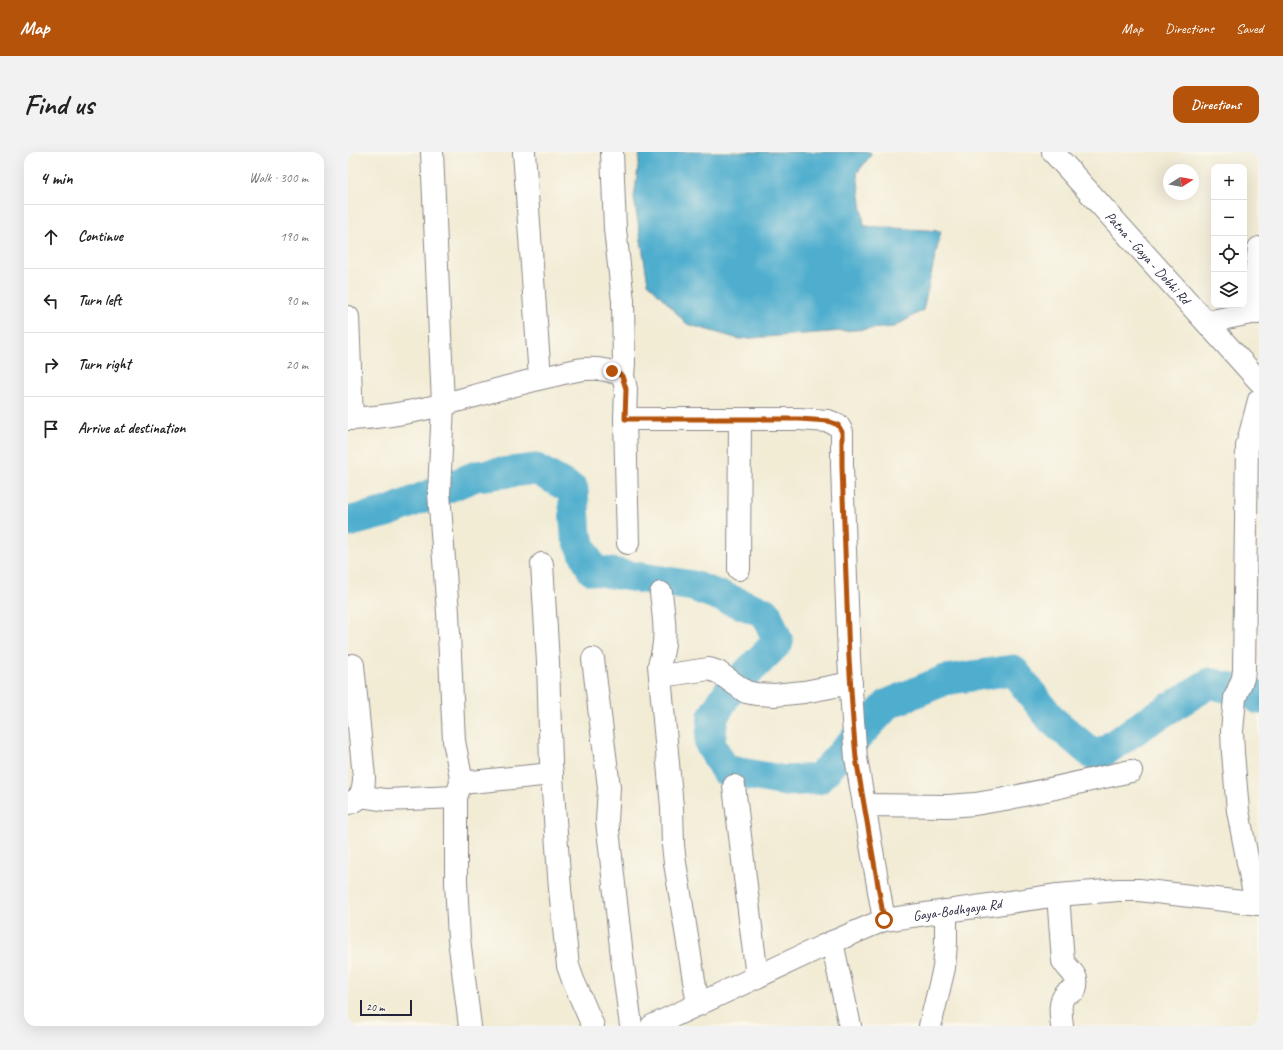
<!DOCTYPE html>
<html lang="en">
<head>
<meta charset="utf-8">
<style>
	:root { --surface:#fff; --page:#f2f2f2; --text:#222; --muted:#767676; --line:#e0e0e0; --accent:#b45309 }
	body { margin:0; font-family:Caveat,sans-serif; background:var(--page); color:var(--text) }
	.controls { position:absolute; right:12px; top:12px; display:grid; overflow:hidden; border-radius:8px; box-shadow:0 4px 16px #0002 }
	.controls button { width:36px; height:36px; display:grid; place-items:center; padding:0; border:0; border-bottom:1px solid var(--line); background:var(--surface); color:var(--text); font:20px sans-serif }
	.compass { position:absolute; left:815px; top:12px; width:36px; height:36px; border-radius:50%; background:var(--surface); box-shadow:0 4px 16px #0002; rotate:79deg }
	.scale { position:absolute; left:12px; bottom:10px; width:52px; box-sizing:border-box; padding-left:4px; border:2px solid #22223b; border-top:0; font-size:11px; line-height:14px; white-space:nowrap; color:#22223b; -webkit-text-stroke:3px #fbf7ec; paint-order:stroke }
	.stop { position:absolute; width:12px; height:12px; margin:-9px; border:3px solid #b45309; border-radius:50%; background:#fff }
	.stop.end { background:#b45309; border-color:#fff; box-shadow:0 1px 4px #0008 }
	.list { margin:0; padding:0; list-style:none }
	h2 { display:flex; justify-content:space-between; align-items:center; height:52px; margin:0; padding:0 16px; font-size:17px }
	h2 small { font-size:13px; font-weight:400; color:var(--muted) }
	.list li { display:grid; grid-template-columns:26px 1fr auto; gap:12px; align-items:center; box-sizing:border-box; height:64px; padding:0 16px; border-top:1px solid var(--line) }
	.list b { display:block; font-size:15px; white-space:nowrap }
	.list em { font-size:13px; font-style:normal; color:var(--muted) }
	.icon { flex:none; width:22px; height:22px; fill:none; stroke:currentColor; stroke-width:2; stroke-linecap:round; stroke-linejoin:round }
	.map { position:relative; flex:none; width:911px; height:874px; overflow:hidden; border-radius:12px }
	header { display:flex; align-items:center; gap:24px; box-sizing:border-box; height:56px; padding:0 20px; background:var(--accent); color:#fff }
	header strong { font-size:19px }
	nav { display:flex; gap:22px; margin-inline-start:auto; font-size:14px }
	.intro { display:flex; align-items:center; justify-content:space-between; box-sizing:border-box; height:96px; padding:0 24px }
	h1 { margin:0; font-size:28px }
	.button { padding:10px 18px; border-radius:12px; background:var(--accent); color:#fff; font-size:14px; font-weight:700 }
	main { display:flex; gap:24px; padding:0 24px }
	aside { flex:1; background:var(--surface); border-radius:12px; box-shadow:0 4px 16px #0002 }
	.map>svg:first-child { display:block }
	.water { fill:#4faece; stroke:#386884 }
	.lines { fill:none; stroke-linecap:round; stroke-linejoin:round }
	.river { stroke:#4faece; stroke-width:31 }
	.minor-casing { stroke:#8a8788; stroke-width:24 }
	.major-casing { stroke:#8a8788; stroke-width:24 }
	.minor { stroke:#fff; stroke-width:22 }
	.major { stroke:#fff; stroke-width:22 }
	.route { stroke:#b45309; stroke-width:5 }
	.labels { text-anchor:middle; stroke-width:4; stroke-linejoin:round; paint-order:stroke }
	.street-label { font-size:14px; fill:#22223b; stroke:#fbf7ec }
</style>
</head>
<body>
<header>
<strong>Map</strong>
<nav><a>Map</a><a>Directions</a><a>Saved</a></nav>
</header>
<div class="intro"><h1>Find us</h1><a class="button">Directions</a></div>
<main>
<aside>
<h2>4 min<small>Walk · 300 m</small></h2>
<ul class="list">
<li><svg class="icon" aria-label="ahead" viewBox="0 0 24 24"><path d="M12 20V5M6 11l6-6 6 6"/></svg><div><b>Continue</b></div><em>190 m</em></li>
<li><svg class="icon" aria-label="left" viewBox="0 0 24 24"><path d="M17 20v-9H6M10 6l-5 5 5 5"/></svg><div><b>Turn left</b></div><em>90 m</em></li>
<li><svg class="icon" aria-label="right" viewBox="0 0 24 24"><path d="M7 20v-9h11M14 6l5 5-5 5"/></svg><div><b>Turn right</b></div><em>20 m</em></li>
<li><svg class="icon" aria-label="arrive" viewBox="0 0 24 24"><path d="M6 21V4h12l-3 4 3 4H6"/></svg><div><b>Arrive at destination</b></div></li>
</ul>
</aside>
<div class="map">
<svg width="911" height="874" viewBox="0 0 911 874">
	<rect width="100%" height="100%" fill="#fbf7ec"/>
	<filter id="ink" filterUnits="userSpaceOnUse"><feTurbulence type="fractalNoise" baseFrequency=".025" numOctaves="2"/><feDisplacementMap in="SourceGraphic" scale="8" xChannelSelector="R" yChannelSelector="G"/><feConvolveMatrix kernelMatrix="1 2 1 2 8 2 1 2 1" color-interpolation-filters="sRGB"/></filter>
	<filter id="wash" filterUnits="userSpaceOnUse"><feTurbulence type="fractalNoise" baseFrequency=".012" numOctaves="4" result="noise"/><feDisplacementMap in="SourceGraphic" scale="16" xChannelSelector="R" yChannelSelector="G"/><feGaussianBlur stdDeviation="0.9" result="paint"/><feColorMatrix in="noise" values="0 0 0 0 0 0 0 0 0 0 0 0 0 0 0 0 0 1.4 0 .05"/><feComposite in="paint" operator="in"/></filter>
	<g filter="url(#wash)">
		<rect width="100%" height="100%" fill="#f2ecd5"/>
		<!-- water -->
		<polygon class="water" points="292,0 522,0 523,3 509,21 516,74 593,79 575,158 546,175 391,187 339,172 300,131 286,46"/>
		<g class="lines">
			<!-- river -->
			<polyline class="river" points="0,370 42,359 128,324 188,317 225,338 228,383 244,418 345,434 418,461 430,490 381,539 365,564 362,592 377,618 437,629 470,627 540,552 597,528 665,518 704,568 748,605 799,570 862,531 910,544 911,547"/>
		</g>
	</g>
	<g filter="url(#ink)">
		<g class="lines">
			<defs>
				<g id="minor">
					<polyline points="84,0 95,252 91,341 100,461 106,589 112,620 113,631 108,645 108,730 111,787 122,874"/>
					<polyline points="176,0 192,226"/>
					<polyline points="264,0 267,77 275,149 276,211 275,224"/>
					<polyline points="903,161 911,96"/>
					<polyline points="0,165 4,267"/>
					<polyline points="859,170 903,161 911,161"/>
					<path d="M 0,267 C 32,266 65,260 97,252 C 132,243 167,232 203,224 C 214,222 225,218 236,217 C 250,216 262,217 275,224 L 278,237 L 277,267 L 451,267 L 480,269 L 490,273 L 494,280 L 494,313 L 495,344 L 501,506 L 505,569 L 508,606 L 536,768"/>
					<polyline points="277,267 280,391"/>
					<polyline points="194,412 200,510 203,611 212,737 220,814 225,828 245,874"/>
					<polyline points="391,417 392,267"/>
					<path d="M 313,441 C 316,467 320,488 311,513 L 324,655 L 325,693 L 327,711 L 350,853"/>
					<polyline points="245,507 261,635 259,669 275,813 283,874"/>
					<polyline points="313,524 361,517 370,520 398,540 408,542 426,543 456,540 503,531"/>
					<polyline points="113,631 204,622"/>
					<polyline points="386,634 409,825"/>
					<polyline points="12,644 38,648 108,645"/>
					<path d="M 0,651 C 14,649 16,636 16,625 L 5,513"/>
					<polyline points="516,653 600,654 627,652 657,647 783,619"/>
					<path d="M 710,743 L 715,809 C 722,821 732,822 727,838 C 724,839 720,840 718,842 C 710,849 713,865 714,874"/>
					<polyline points="908,752 890,659 885,601 884,579 887,546 895,526 896,518 899,294 911,248"/>
					<polyline points="484,790 502,874"/>
					<path id="s1" d="M 304,874 L 475,794 L 536,768 L 710,743 L 770,738 L 791,738 L 911,752"/>
					<polyline points="582,874 596,816 598,791 598,759"/>
				</g>
				<g id="major">
					<path id="s2" d="M 705,0 L 911,229"/>
				</g>
			</defs>
			<!-- minor casing -->
			<use href="#minor" class="minor-casing"/>
			<!-- major casing -->
			<use href="#major" class="major-casing"/>
			<!-- minor -->
			<use href="#minor" class="minor"/>
			<!-- major -->
			<use href="#major" class="major"/>
		</g>
	</g>
	<g class="lines" filter="url(#ink)">
		<!-- route -->
		<polyline class="route" points="264,219 274,224 278,237 277,267 451,267 480,269 490,273 494,280 494,313 495,344 501,506 505,569 508,606 536,768"/>
	</g>
	<g class="labels">
		<!-- street labels -->
		<g class="street-label">
			<text dy="5" stroke="none"><textPath href="#s2" startOffset="142">Patna - Gaya - Dobhi Rd</textPath></text>
			<text dy="5" stroke="none"><textPath href="#s1" startOffset="329">Gaya-Bodhgaya Rd</textPath></text>
		</g>
	</g>
</svg>
<div class="controls">
<button>+</button>
<button>−</button>
<button><svg class="icon" aria-label="locate" viewBox="0 0 24 24"><circle cx="12" cy="12" r="6"/><path d="M12 2v4M12 18v4M2 12h4M18 12h4"/></svg></button>
<button><svg class="icon" aria-label="layers" viewBox="0 0 24 24"><path d="M12 4l9 5-9 5-9-5zM3 14l9 5 9-5"/></svg></button>
</div>
<svg class="compass" viewBox="-18 -18 36 36"><path d="M0-13l5 13h-10z" fill="#e53935"/><path d="M0 13l5-13h-10z" fill="#767676"/></svg>
<div class="scale">20 m</div>
<div class="stop" style="left:536px;top:768px"></div>
<div class="stop end" style="left:264px;top:219px"></div>
</div>
</main>
</body>
</html>
